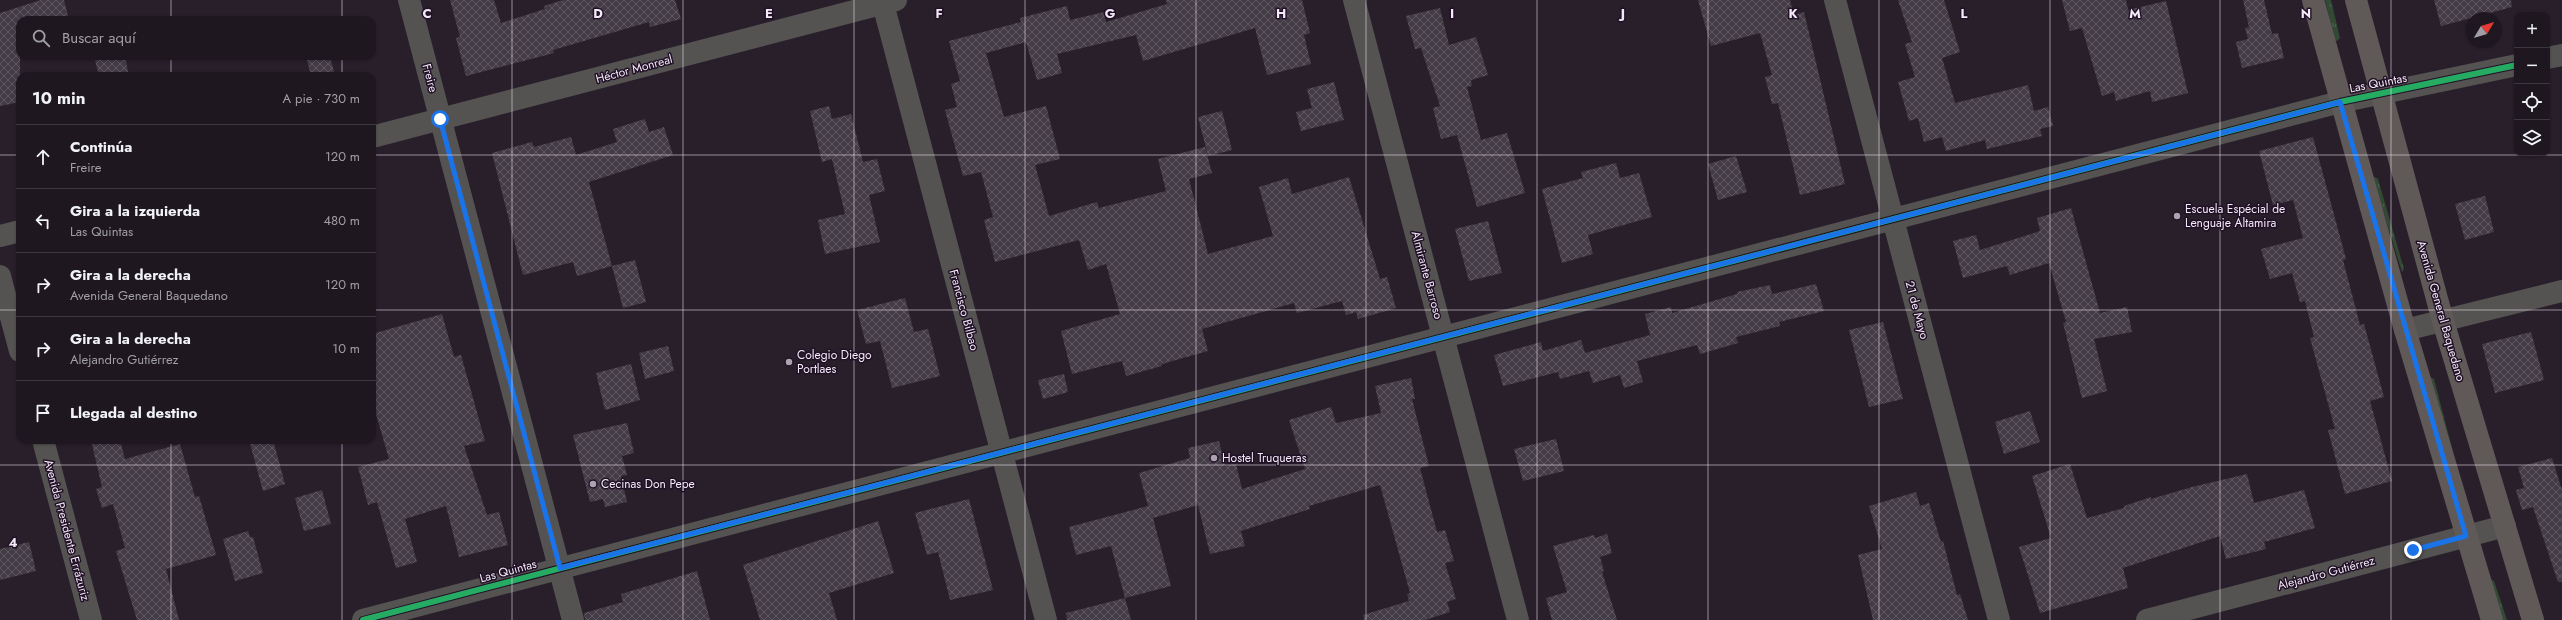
<!DOCTYPE html>
<html lang="es">
<head>
<meta charset="utf-8">
<style>
	:root { --surface:#1e1720; --page:#2b242d; --text:#f1f3f6; --muted:#a19fa5; --line:#3c363e }
	body { margin:0; font-family:Jost,sans-serif; background:var(--page); color:var(--text) }
	.controls { position:absolute; right:12px; top:12px; display:grid; overflow:hidden; border-radius:8px; box-shadow:0 1px 3px #0004 }
	.controls button { width:36px; height:36px; display:grid; place-items:center; padding:0; border:0; border-bottom:1px solid var(--line); background:var(--surface); color:var(--text); font:20px sans-serif }
	.compass { position:absolute; left:2466px; top:12px; width:36px; height:36px; border-radius:50%; background:var(--surface); box-shadow:0 1px 3px #0004; rotate:52deg }
	.stop { position:absolute; width:12px; height:12px; margin:-9px; border:3px solid #1a73e8; border-radius:50%; background:#fff }
	.stop.end { background:#1a73e8; border-color:#fff; box-shadow:0 1px 4px #0008 }
	.list { margin:0; padding:0; list-style:none }
	h2 { display:flex; justify-content:space-between; align-items:center; height:52px; margin:0; padding:0 16px; font-size:17px }
	h2 small { font-size:13px; font-weight:400; color:var(--muted) }
	.list li { display:grid; grid-template-columns:26px 1fr auto; gap:12px; align-items:center; box-sizing:border-box; height:64px; padding:0 16px; border-top:1px solid var(--line) }
	.list b { display:block; font-size:15px; white-space:nowrap }
	.list p { margin:0; font-size:13px; white-space:nowrap; color:var(--muted) }
	.list em { font-size:13px; font-style:normal; color:var(--muted) }
	.icon { flex:none; width:22px; height:22px; fill:none; stroke:currentColor; stroke-width:2; stroke-linecap:round; stroke-linejoin:round }
	.map { position:relative; flex:none; width:2562px; height:620px; overflow:hidden }
	.search { position:absolute; background:var(--surface); box-shadow:0 1px 3px #0004; left:16px; top:16px; width:360px; height:44px; display:flex; align-items:center; gap:10px; box-sizing:border-box; padding:0 14px; border-radius:12px; color:var(--muted); font-size:15px }
	.panel { position:absolute; background:var(--surface); box-shadow:0 1px 3px #0004; left:16px; top:72px; width:360px; height:372px; border-radius:12px }
	.map>svg:first-child { display:block }
	.grass { fill:url(#grass-tufts) }
	.building { fill:url(#building-cross-hatch) }
	.lines { fill:none; stroke-linecap:round; stroke-linejoin:round }
	.minor { stroke:#555252; stroke-width:22 }
	.major { stroke:#5f5957; stroke-width:22 }
	.cycleway-casing { stroke:#211126; stroke-width:8 }
	.cycleway { stroke:#26ab63; stroke-width:6 }
	.route { stroke:#1a73e8; stroke-width:5 }
	.grid { fill:none; stroke:#f4e9f8; stroke-width:1; stroke-opacity:0.55 }
	.poi-dot { fill:#ada2b0; stroke:#211126; stroke-width:1.5 }
	.labels { text-anchor:middle; stroke-width:3; stroke-linejoin:round; paint-order:stroke }
	.street-label { font-size:12px; fill:#f4e9f8; stroke:#211126 }
	.poi-label { font-size:12px; fill:#f4e9f8; stroke:#211126; text-anchor:start }
	.grid-label { font-size:13px; text-anchor:middle; font-weight:bold; fill:#f4e9f8; stroke:#211126; stroke-width:3; stroke-linejoin:round; paint-order:stroke }
</style>
</head>
<body>
<div class="map">
<svg width="2562" height="620" viewBox="0 0 2562 620">
	<defs>
		<pattern id="grass-tufts" width="24" height="20" patternUnits="userSpaceOnUse"><rect width="24" height="20" fill="#324934"/><path d="M3 7l-1-3M5 7V3M7 7l1-3M15 17l-1-3M17 17v-4M19 17l1-3" fill="none" stroke="#506352"/></pattern>
		<pattern id="building-cross-hatch" width="8" height="8" patternUnits="userSpaceOnUse"><rect width="8" height="8" fill="#433b45"/><path d="M0 0l8 8M0 8l8-8" fill="none" stroke="#5f5761"/></pattern>
	</defs>
	<rect width="100%" height="100%" fill="#281f2b"/>
	<!-- grass -->
	<g class="grass">
		<polygon points="2325,0 2331,0 2340,38 2337,41 2335,40"/>
		<polygon points="2375,177 2378,179 2404,269 2402,272 2373,178"/>
		<polygon points="2430,377 2434,379 2461,483"/>
		<polygon points="2490,579 2494,581 2507,620 2500,620"/>
	</g>
	<!-- building -->
	<g class="building">
		<polygon points="41,0 64,0 69,20 20,20 20,102 0,106 0,13"/>
		<polygon points="450,0 494,0 501,23 545,9 544,6 563,0 675,0 681,19 650,27 649,22 553,50 554,53 466,76 456,38 460,37"/>
		<polygon points="1166,0 1302,0 1310,33 1304,35 1311,64 1267,75 1255,28 1143,61 1136,35 1078,49 1057,54 1062,73 1037,80 1026,42 986,53 1004,117 1046,106 1060,159 1035,165 1049,216 1097,202 1099,208 1166,191 1158,159 1205,147 1212,173 1189,179 1208,254 1273,236 1259,187 1288,178 1292,194 1349,177 1380,279 1387,277 1396,308 1358,319 1356,312 1346,315 1342,301 1297,313 1294,303 1202,329 1208,351 1162,364 1162,366 1126,376 1122,361 1072,374 1061,331 1120,314 1106,264 1088,270 1079,240 995,262 984,220 993,217 981,172 963,176 945,110 957,107 951,84 960,81 949,41 1021,22 1020,18 1067,6 1070,20 1104,12 1106,22 1167,4"/>
		<polygon points="1698,0 1790,0 1794,15 1804,12 1845,184 1800,195 1778,103 1772,104 1765,77 1772,75 1760,33 1711,46"/>
		<polygon points="1898,0 1944,0 1960,52 1942,58 1955,103 2028,85 2034,111 2048,107 2053,126 2040,129 2042,136 1987,149 1985,140 1946,151 1942,137 1924,142 1918,118 1909,121 1898,82 1915,77 1905,44 1912,42"/>
		<polygon points="2062,0 2126,0 2128,10 2166,1 2188,93 2152,102 2150,91 2116,101 2114,92 2102,96 2082,28 2070,31"/>
		<polygon points="2243,0 2264,0 2272,34 2278,33 2284,58 2242,68 2236,42 2248,39 2245,28 2249,27"/>
		<polygon points="2434,0 2511,0 2512,7 2441,26"/>
		<polygon points="1440,8 1449,45 1476,37 1488,75 1471,80 1472,86 1467,87 1481,140 1507,133 1525,193 1477,207 1457,135 1441,139 1433,108 1440,106 1421,48 1415,49 1406,16"/>
		<polygon points="94,56 125,56 129,76 99,76"/>
		<polygon points="306,56 330,56 335,76 311,76"/>
		<polygon points="1334,82 1344,120 1301,131 1296,112 1312,108 1307,89"/>
		<polygon points="829,106 832,119 851,114 863,162 877,159 885,191 869,195 880,242 825,254 818,220 845,214 832,159 822,162 810,111"/>
		<polygon points="1222,111 1232,150 1208,156 1198,117"/>
		<polygon points="645,119 649,132 664,127 673,155 589,182 612,266 577,276 573,262 523,275 492,153 532,142 534,147 571,137 576,155 617,142 613,129"/>
		<polygon points="2313,137 2346,259 2343,260 2360,325 2364,324 2384,397 2370,401 2392,481 2345,494 2328,430 2335,429 2310,338 2314,337 2305,301 2300,302 2292,273 2270,279 2261,249 2303,238 2293,200 2273,205 2259,151"/>
		<polygon points="1736,156 1747,192 1718,200 1708,164"/>
		<polygon points="1616,163 1620,178 1639,173 1652,217 1588,235 1593,254 1562,263 1542,189 1583,178 1581,172"/>
		<polygon points="2485,196 2494,232 2465,240 2455,204"/>
		<polygon points="2071,208 2100,313 2127,307 2132,332 2094,339 2107,391 2082,398 2063,323 2066,322 2049,263 2010,275 2007,266 1963,278 1953,241 1976,235 1980,250 2040,231 2037,218"/>
		<polygon points="1488,221 1502,273 1469,281 1455,229"/>
		<polygon points="635,260 646,302 623,308 612,266"/>
		<polygon points="1816,284 1824,311 1779,322 1780,326 1736,337 1738,343 1700,354 1697,345 1637,361 1643,382 1624,388 1620,375 1593,383 1589,371 1560,379 1558,372 1503,386 1494,355 1541,342 1543,351 1581,340 1585,353 1650,335 1645,314 1671,307 1672,313 1737,294 1737,292 1770,285 1772,294"/>
		<polygon points="905,298 914,332 928,329 940,376 892,388 880,341 866,344 857,310"/>
		<polygon points="442,314 454,357 461,355 485,441 464,446 487,515 499,512 508,545 459,557 446,506 405,519 417,562 396,568 377,502 368,505 358,467 389,459 372,400 372,334"/>
		<polygon points="1883,322 1903,399 1869,407 1849,330"/>
		<polygon points="2531,332 2544,380 2495,393 2482,344"/>
		<polygon points="668,346 674,371 645,379 639,353"/>
		<polygon points="631,364 640,400 605,410 596,373"/>
		<polygon points="1064,374 1068,392 1043,399 1038,380"/>
		<polygon points="1411,378 1415,399 1412,399 1429,466 1420,468 1437,532 1445,530 1454,561 1445,563 1456,599 1447,602 1450,612 1425,620 1364,620 1363,615 1409,601 1407,594 1410,593 1380,485 1309,506 1310,509 1241,531 1245,546 1210,554 1198,505 1153,518 1171,586 1125,598 1111,546 1076,555 1069,527 1148,506 1139,473 1190,458 1188,448 1219,441 1225,466 1236,464 1242,489 1305,469 1289,420 1331,407 1336,423 1381,413 1375,386"/>
		<polygon points="2030,411 2040,442 2004,454 1995,422"/>
		<polygon points="627,423 634,453 622,456 627,475 621,476 627,502 605,507 603,499 590,502 573,435"/>
		<polygon points="1556,439 1564,471 1523,481 1514,449"/>
		<polygon points="91,440 120,440 125,459 180,444 195,497 199,496 216,555 166,569 179,620 137,620 116,551 125,548 113,504 102,508 96,489 102,487"/>
		<polygon points="249,440 273,440 285,484 263,491"/>
		<polygon points="2552,458 2562,490 2562,582 2558,582 2533,507 2522,510 2516,490 2524,488 2518,467"/>
		<polygon points="2070,464 2087,518 2124,508 2124,506 2151,497 2151,499 2192,487 2247,474 2254,503 2304,490 2315,528 2264,542 2266,549 2226,559 2220,536 2123,568 2128,588 2040,613 2019,547 2051,538 2032,476"/>
		<polygon points="322,490 331,524 304,531 295,498"/>
		<polygon points="1916,492 1920,506 1929,503 1941,542 1943,541 1957,595 1960,594 1968,620 1873,620 1858,555 1882,549 1869,506"/>
		<polygon points="969,499 993,590 950,600 938,552 927,555 915,513"/>
		<polygon points="878,521 894,573 829,593 837,620 760,620 743,565"/>
		<polygon points="248,531 250,537 253,537 263,573 235,581 223,539"/>
		<polygon points="1607,534 1612,553 1600,557 1604,571 1602,572 1617,620 1552,620 1546,598 1567,592 1553,546 1594,535 1595,538"/>
		<polygon points="29,542 36,571 0,580 0,549"/>
		<polygon points="697,571 710,620 585,620 584,613 623,602 621,594"/>
		<polygon points="1125,598 1131,620 1067,620 1066,613"/>
	</g>
	<g class="lines">
		<!-- minor -->
		<g class="minor">
			<polyline points="409,0 573,620"/>
			<polyline points="882,0 1046,620"/>
			<polyline points="1354,0 1518,620"/>
			<polyline points="1835,0 1999,620"/>
			<polyline points="2547,58 2562,55"/>
			<polyline points="372,137 896,0"/>
			<polyline points="0,236 20,231"/>
			<polyline points="0,276 20,351"/>
			<polyline points="2405,330 2562,291"/>
			<polyline points="43,440 91,620"/>
			<polyline points="363,620 2340,102 2517,65"/>
			<polyline points="2147,620 2505,526"/>
		</g>
		<!-- major -->
		<g class="major">
			<polyline points="2313,0 2405,330 2492,620"/>
			<polyline points="2356,0 2443,321 2533,620"/>
		</g>
		<defs>
			<polyline id="cycleway" points="363,620 2340,102 2517,65"/>
		</defs>
		<!-- cycleway casing -->
		<use href="#cycleway" class="cycleway-casing"/>
		<!-- cycleway -->
		<use href="#cycleway" class="cycleway"/>
	</g>
	<g class="lines">
		<!-- route -->
		<polyline class="route" points="440,119 560,568 2340,102 2466,536 2413,550"/>
	</g>
	<!-- grid -->
	<path class="grid" d="M 171,0 L 171,20M 342,0 L 342,20M 512,0 L 512,620M 683,0 L 683,620M 854,0 L 854,620M 1025,0 L 1025,620M 1196,0 L 1196,620M 1366,0 L 1366,620M 1537,0 L 1537,620M 1708,0 L 1708,620M 1879,0 L 1879,620M 2050,0 L 2050,620M 2220,0 L 2220,620M 2391,0 L 2391,620M 171,56 L 171,76M 342,56 L 342,76M 0,155 L 20,155M 372,155 L 2562,155M 0,310 L 20,310M 372,310 L 2562,310M 171,440 L 171,620M 342,440 L 342,620M 0,465 L 2562,465"/>
	<!-- markers -->
	<g class="poi-dot">
		<circle cx="2177" cy="216" r="4"/>
		<circle cx="789" cy="362" r="4"/>
		<circle cx="1214" cy="458" r="4"/>
		<circle cx="593" cy="484" r="4"/>
	</g>
	<g class="labels">
		<!-- street labels -->
		<g class="street-label">
			<text transform="translate(634 69) rotate(-15)" y="4">Héctor Monreal</text>
			<text transform="translate(430 78) rotate(75)" y="4">Freire</text>
			<text transform="translate(2378 83) rotate(-11)" y="4">Las Quintas</text>
			<text transform="translate(1427 275) rotate(75)" y="4">Almirante Barroso</text>
			<text transform="translate(964 310) rotate(75)" y="4">Francisco Bilbao</text>
			<text transform="translate(1917 310) rotate(75)" y="4">21 de Mayo</text>
			<text transform="translate(2441 311) rotate(74)" y="4">Avenida General Baquedano</text>
			<text transform="translate(67 530) rotate(75)" y="4">Avenida Presidente Errázuriz</text>
			<text transform="translate(508 571) rotate(-15)" y="4">Las Quintas</text>
			<text transform="translate(2326 573) rotate(-15)" y="4">Alejandro Gutiérrez</text>
		</g>
		<!-- poi labels -->
		<g class="poi-label">
			<text x="2185" y="213">Escuela Espécial de<tspan x="2185" dy="14">Lenguaje Altamira</tspan></text>
			<text x="797" y="359">Colegio Diego<tspan x="797" dy="14">Portlaes</tspan></text>
			<text x="1222" y="462">Hostel Truqueras</text>
			<text x="601" y="488">Cecinas Don Pepe</text>
		</g>
	</g>
	<g class="grid-label">
		<text x="427" y="18">C</text>
		<text x="598" y="18">D</text>
		<text x="769" y="18">E</text>
		<text x="939" y="18">F</text>
		<text x="1110" y="18">G</text>
		<text x="1281" y="18">H</text>
		<text x="1452" y="18">I</text>
		<text x="1623" y="18">J</text>
		<text x="1793" y="18">K</text>
		<text x="1964" y="18">L</text>
		<text x="2135" y="18">M</text>
		<text x="2306" y="18">N</text>
		<text x="13" y="547">4</text>
	</g>
</svg>
<div class="controls">
<button>+</button>
<button>−</button>
<button><svg class="icon" aria-label="locate" viewBox="0 0 24 24"><circle cx="12" cy="12" r="6"/><path d="M12 2v4M12 18v4M2 12h4M18 12h4"/></svg></button>
<button><svg class="icon" aria-label="layers" viewBox="0 0 24 24"><path d="M12 4l9 5-9 5-9-5zM3 14l9 5 9-5"/></svg></button>
</div>
<svg class="compass" viewBox="-18 -18 36 36"><path d="M0-13l5 13h-10z" fill="#e53935"/><path d="M0 13l5-13h-10z" fill="#a19fa5"/></svg>
<div class="stop" style="left:440px;top:119px"></div>
<div class="stop end" style="left:2413px;top:550px"></div>
<div class="search"><svg class="icon" aria-label="search" viewBox="0 0 24 24"><circle cx="10" cy="10" r="6"/><path d="M15 15l6 6"/></svg>Buscar aquí</div>
<section class="panel">
<h2>10 min<small>A pie · 730 m</small></h2>
<ul class="list">
<li><svg class="icon" aria-label="ahead" viewBox="0 0 24 24"><path d="M12 20V5M6 11l6-6 6 6"/></svg><div><b>Continúa</b><p>Freire</p></div><em>120 m</em></li>
<li><svg class="icon" aria-label="left" viewBox="0 0 24 24"><path d="M17 20v-9H6M10 6l-5 5 5 5"/></svg><div><b>Gira a la izquierda</b><p>Las Quintas</p></div><em>480 m</em></li>
<li><svg class="icon" aria-label="right" viewBox="0 0 24 24"><path d="M7 20v-9h11M14 6l5 5-5 5"/></svg><div><b>Gira a la derecha</b><p>Avenida General Baquedano</p></div><em>120 m</em></li>
<li><svg class="icon" aria-label="right" viewBox="0 0 24 24"><path d="M7 20v-9h11M14 6l5 5-5 5"/></svg><div><b>Gira a la derecha</b><p>Alejandro Gutiérrez</p></div><em>10 m</em></li>
<li><svg class="icon" aria-label="arrive" viewBox="0 0 24 24"><path d="M6 21V4h12l-3 4 3 4H6"/></svg><div><b>Llegada al destino</b></div></li>
</ul>
</section>
</div>
</body>
</html>
